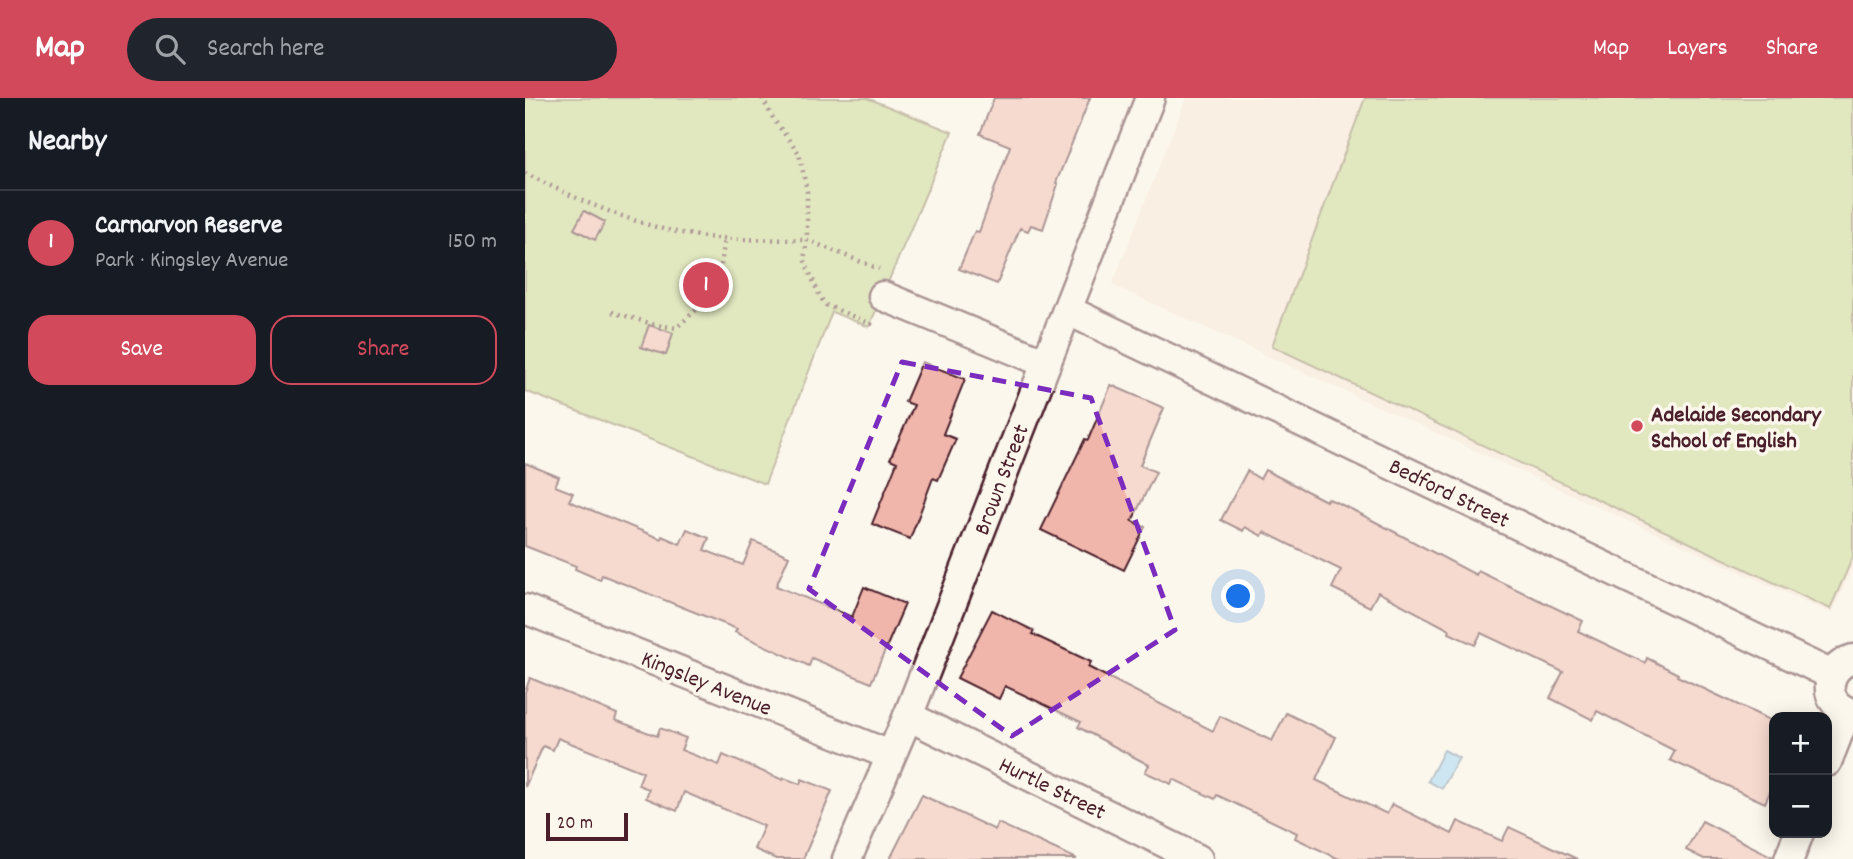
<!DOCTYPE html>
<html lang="en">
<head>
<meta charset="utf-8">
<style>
	:root { --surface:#171b24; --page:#20242c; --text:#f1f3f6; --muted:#9ea1a6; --line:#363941; --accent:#d1495b }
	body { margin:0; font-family:Dekko,sans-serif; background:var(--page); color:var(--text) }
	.controls { position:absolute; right:21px; bottom:21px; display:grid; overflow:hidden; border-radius:14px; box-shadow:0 4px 18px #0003 }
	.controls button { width:63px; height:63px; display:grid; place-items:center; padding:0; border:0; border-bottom:2px solid var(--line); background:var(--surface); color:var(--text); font:35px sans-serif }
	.scale { position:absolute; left:21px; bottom:18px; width:82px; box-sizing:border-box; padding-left:7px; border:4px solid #4a1f2b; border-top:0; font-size:19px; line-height:24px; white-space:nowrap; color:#4a1f2b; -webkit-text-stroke:5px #fbf7ec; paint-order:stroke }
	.you { position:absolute; left:714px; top:499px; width:24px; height:24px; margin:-18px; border:5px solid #fff; border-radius:50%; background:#1a73e8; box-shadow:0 0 0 10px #1a73e833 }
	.badge { display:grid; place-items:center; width:46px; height:46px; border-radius:50%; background:var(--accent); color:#fff; font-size:23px; font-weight:700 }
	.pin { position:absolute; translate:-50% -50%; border:4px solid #fff; box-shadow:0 2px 7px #0006 }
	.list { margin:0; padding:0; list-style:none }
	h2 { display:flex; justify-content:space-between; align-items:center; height:91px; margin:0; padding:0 28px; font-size:30px }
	h2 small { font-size:23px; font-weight:400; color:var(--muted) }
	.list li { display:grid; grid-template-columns:46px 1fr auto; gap:21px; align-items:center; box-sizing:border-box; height:105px; padding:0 28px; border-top:2px solid var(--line) }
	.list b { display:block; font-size:26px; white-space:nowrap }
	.list p { margin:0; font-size:23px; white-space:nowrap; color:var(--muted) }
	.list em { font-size:23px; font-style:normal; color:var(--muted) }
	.actions { display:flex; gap:14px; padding:21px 28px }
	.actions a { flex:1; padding:16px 0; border:2px solid var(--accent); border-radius:21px; text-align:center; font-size:24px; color:var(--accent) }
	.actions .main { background:var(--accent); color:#fff }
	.icon { flex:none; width:38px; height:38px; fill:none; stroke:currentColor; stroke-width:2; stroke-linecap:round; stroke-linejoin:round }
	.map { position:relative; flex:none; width:1328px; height:761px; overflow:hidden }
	header { display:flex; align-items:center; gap:42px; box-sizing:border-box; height:98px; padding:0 35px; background:var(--accent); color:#fff }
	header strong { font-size:33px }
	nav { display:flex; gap:38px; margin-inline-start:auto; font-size:24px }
	.search { width:490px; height:63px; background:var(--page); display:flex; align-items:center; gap:18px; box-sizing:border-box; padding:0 24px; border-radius:38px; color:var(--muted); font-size:26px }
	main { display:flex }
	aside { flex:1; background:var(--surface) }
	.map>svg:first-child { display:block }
	.built { fill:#f8e4d8 }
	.green { fill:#c1d388; stroke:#86795a; stroke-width:2 }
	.water { fill:#95d1f5; stroke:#778aa4; stroke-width:2 }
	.building { fill:#f0b6ab; stroke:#4a1f2b; stroke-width:2 }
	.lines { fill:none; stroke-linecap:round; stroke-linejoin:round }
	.street-casing { stroke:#4a1f2b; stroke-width:33 }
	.path { stroke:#4a1f2b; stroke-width:4.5; stroke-dasharray:2 5; stroke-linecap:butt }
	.street { stroke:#fbf7ec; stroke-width:28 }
	.marked { fill:none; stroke:#7b2cbf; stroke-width:5; stroke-dasharray:14 9; stroke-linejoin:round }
	.poi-dot { fill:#d1495b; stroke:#fbf7ec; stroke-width:2.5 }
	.labels { text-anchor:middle; stroke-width:7; stroke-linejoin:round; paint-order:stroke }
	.poi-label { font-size:23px; font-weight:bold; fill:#4a1f2b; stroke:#fbf7ec; text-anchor:start }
	.street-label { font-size:23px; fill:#4a1f2b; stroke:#fbf7ec }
</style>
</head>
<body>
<header>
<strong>Map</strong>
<div class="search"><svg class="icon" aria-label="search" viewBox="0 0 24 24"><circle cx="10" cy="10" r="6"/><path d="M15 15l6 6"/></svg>Search here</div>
<nav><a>Map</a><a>Layers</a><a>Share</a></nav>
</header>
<main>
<aside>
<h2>Nearby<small></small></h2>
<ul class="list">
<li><span class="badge">1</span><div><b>Carnarvon Reserve</b><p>Park · Kingsley Avenue</p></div><em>150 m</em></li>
</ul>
<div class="actions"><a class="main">Save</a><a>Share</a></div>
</aside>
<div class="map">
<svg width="1328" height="761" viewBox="0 0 1328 761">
	<rect width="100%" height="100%" fill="#fbf7ec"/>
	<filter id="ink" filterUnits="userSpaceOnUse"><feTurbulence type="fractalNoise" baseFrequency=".0143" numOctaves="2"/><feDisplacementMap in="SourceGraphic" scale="14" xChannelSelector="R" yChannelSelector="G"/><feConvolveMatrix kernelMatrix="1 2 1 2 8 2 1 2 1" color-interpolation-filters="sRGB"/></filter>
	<g filter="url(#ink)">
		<!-- built -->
		<polygon class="built" points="661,0 1328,0 1328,468 1307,516 587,187"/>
		<!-- green -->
		<g class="green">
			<polygon points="0,0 342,0 427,34 344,229 307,214 240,386 0,293"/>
			<polygon points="840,0 1328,0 1328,459 1305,511 747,248"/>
		</g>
		<!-- water -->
		<polygon class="water" points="919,652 934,660 917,691 903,683"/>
		<!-- building -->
		<g class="building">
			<polygon points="469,0 565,0 531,85 533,86 518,131 506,127 503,133 495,130 472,186 434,171 450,133 454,134 485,48 455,36"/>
			<polygon points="59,113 80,124 70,142 49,131"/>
			<polygon points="124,227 148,235 141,257 116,249"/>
			<polygon points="397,264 440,281 418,336 431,341 413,382 408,380 385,441 347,426 372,364 365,361 389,307 380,304"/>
			<polygon points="586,287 639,310 615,367 631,374 607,423 620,429 599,472 516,432 560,341 563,342"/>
			<polygon points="0,365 34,379 30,388 48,395 44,403 136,441 137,438 155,446 162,431 184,440 179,452 218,467 228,443 264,458 251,488 327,519 339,489 380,506 346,585 287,560 284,568 210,534 212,531 77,477 75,482 50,471 51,468 0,448"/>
			<polygon points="740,372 801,403 802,400 826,411 951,477 953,473 1058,523 1053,533 1120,565 1122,560 1153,576 1152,578 1249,624 1249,685 1240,705 1145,662 1150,653 1072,613 1068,622 1025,600 1038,574 956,535 950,547 924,535 925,532 853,494 845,509 807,490 816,472 739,434 737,438 720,429 718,433 696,422 722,373 735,381"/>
			<polygon points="467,512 509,533 507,536 566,564 563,569 688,633 695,618 747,643 761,615 811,639 791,682 862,716 867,706 927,736 933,723 977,743 984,729 1052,761 814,761 770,740 772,735 692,697 690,701 648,681 646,686 620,674 624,667 553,629 556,624 480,588 474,601 432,580"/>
			<polygon points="5,580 92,616 90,622 132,638 135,630 161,640 156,652 194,667 198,657 258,682 259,680 275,686 277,681 307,693 278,761 251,761 229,751 239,728 159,694 152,713 121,700 124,691 113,687 118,674 33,640 28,652 18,648 0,689 0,594"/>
			<polygon points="397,697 470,732 473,725 552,761 365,761"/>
			<polygon points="1177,723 1248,759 1248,761 1179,761 1161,752"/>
		</g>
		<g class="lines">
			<defs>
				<g id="street">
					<polyline points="358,198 521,265"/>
					<polyline points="542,212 1307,577"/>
					<polyline points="0,511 365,657"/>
					<path d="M 1328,561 C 1298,569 1296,608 1328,615"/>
					<polyline points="383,618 673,761"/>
					<polyline points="1302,664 1322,613"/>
					<polyline points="322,761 383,618 625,0"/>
					<polyline points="1264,761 1274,735"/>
				</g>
			</defs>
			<!-- street casing -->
			<use href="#street" class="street-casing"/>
			<!-- path -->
			<g class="path">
				<polyline points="237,0 249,22 274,55 282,93 282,142 354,171"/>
				<path d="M 0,75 C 48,100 114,129 168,137 C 201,143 246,141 282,142 L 279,161 L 295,199 L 301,207 L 346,226 L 347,223"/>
				<polyline points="87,214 131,227 151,230 188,197 193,188 200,139"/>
			</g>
			<!-- street -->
			<use href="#street" class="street"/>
		</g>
	</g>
	<!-- marked area -->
	<path d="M0 0H1328V761H0ZM 377,264 L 566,300 L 650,532 L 487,638 L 284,491 Z" fill="#fbf7ec" fill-opacity=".55" fill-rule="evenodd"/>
	<path class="marked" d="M 377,264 L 566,300 L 650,532 L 487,638 L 284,491 Z"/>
	<!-- markers -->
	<circle class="poi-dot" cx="1112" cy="328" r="7"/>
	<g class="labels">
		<!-- poi labels -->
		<g class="poi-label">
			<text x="1126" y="323">Adelaide Secondary<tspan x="1126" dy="26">School of English</tspan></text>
		</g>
		<!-- street labels -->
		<g class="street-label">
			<text transform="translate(475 381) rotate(-69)" y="8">Brown Street</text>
			<text transform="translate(925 394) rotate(26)" y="8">Bedford Street</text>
			<text transform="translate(182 584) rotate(22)" y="8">Kingsley Avenue</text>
			<text transform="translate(528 689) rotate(26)" y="8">Hurtle Street</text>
		</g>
	</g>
</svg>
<div class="controls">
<button>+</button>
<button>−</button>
</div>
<div class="scale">20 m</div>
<div class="you"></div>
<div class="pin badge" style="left:181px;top:187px">1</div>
</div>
</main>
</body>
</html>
